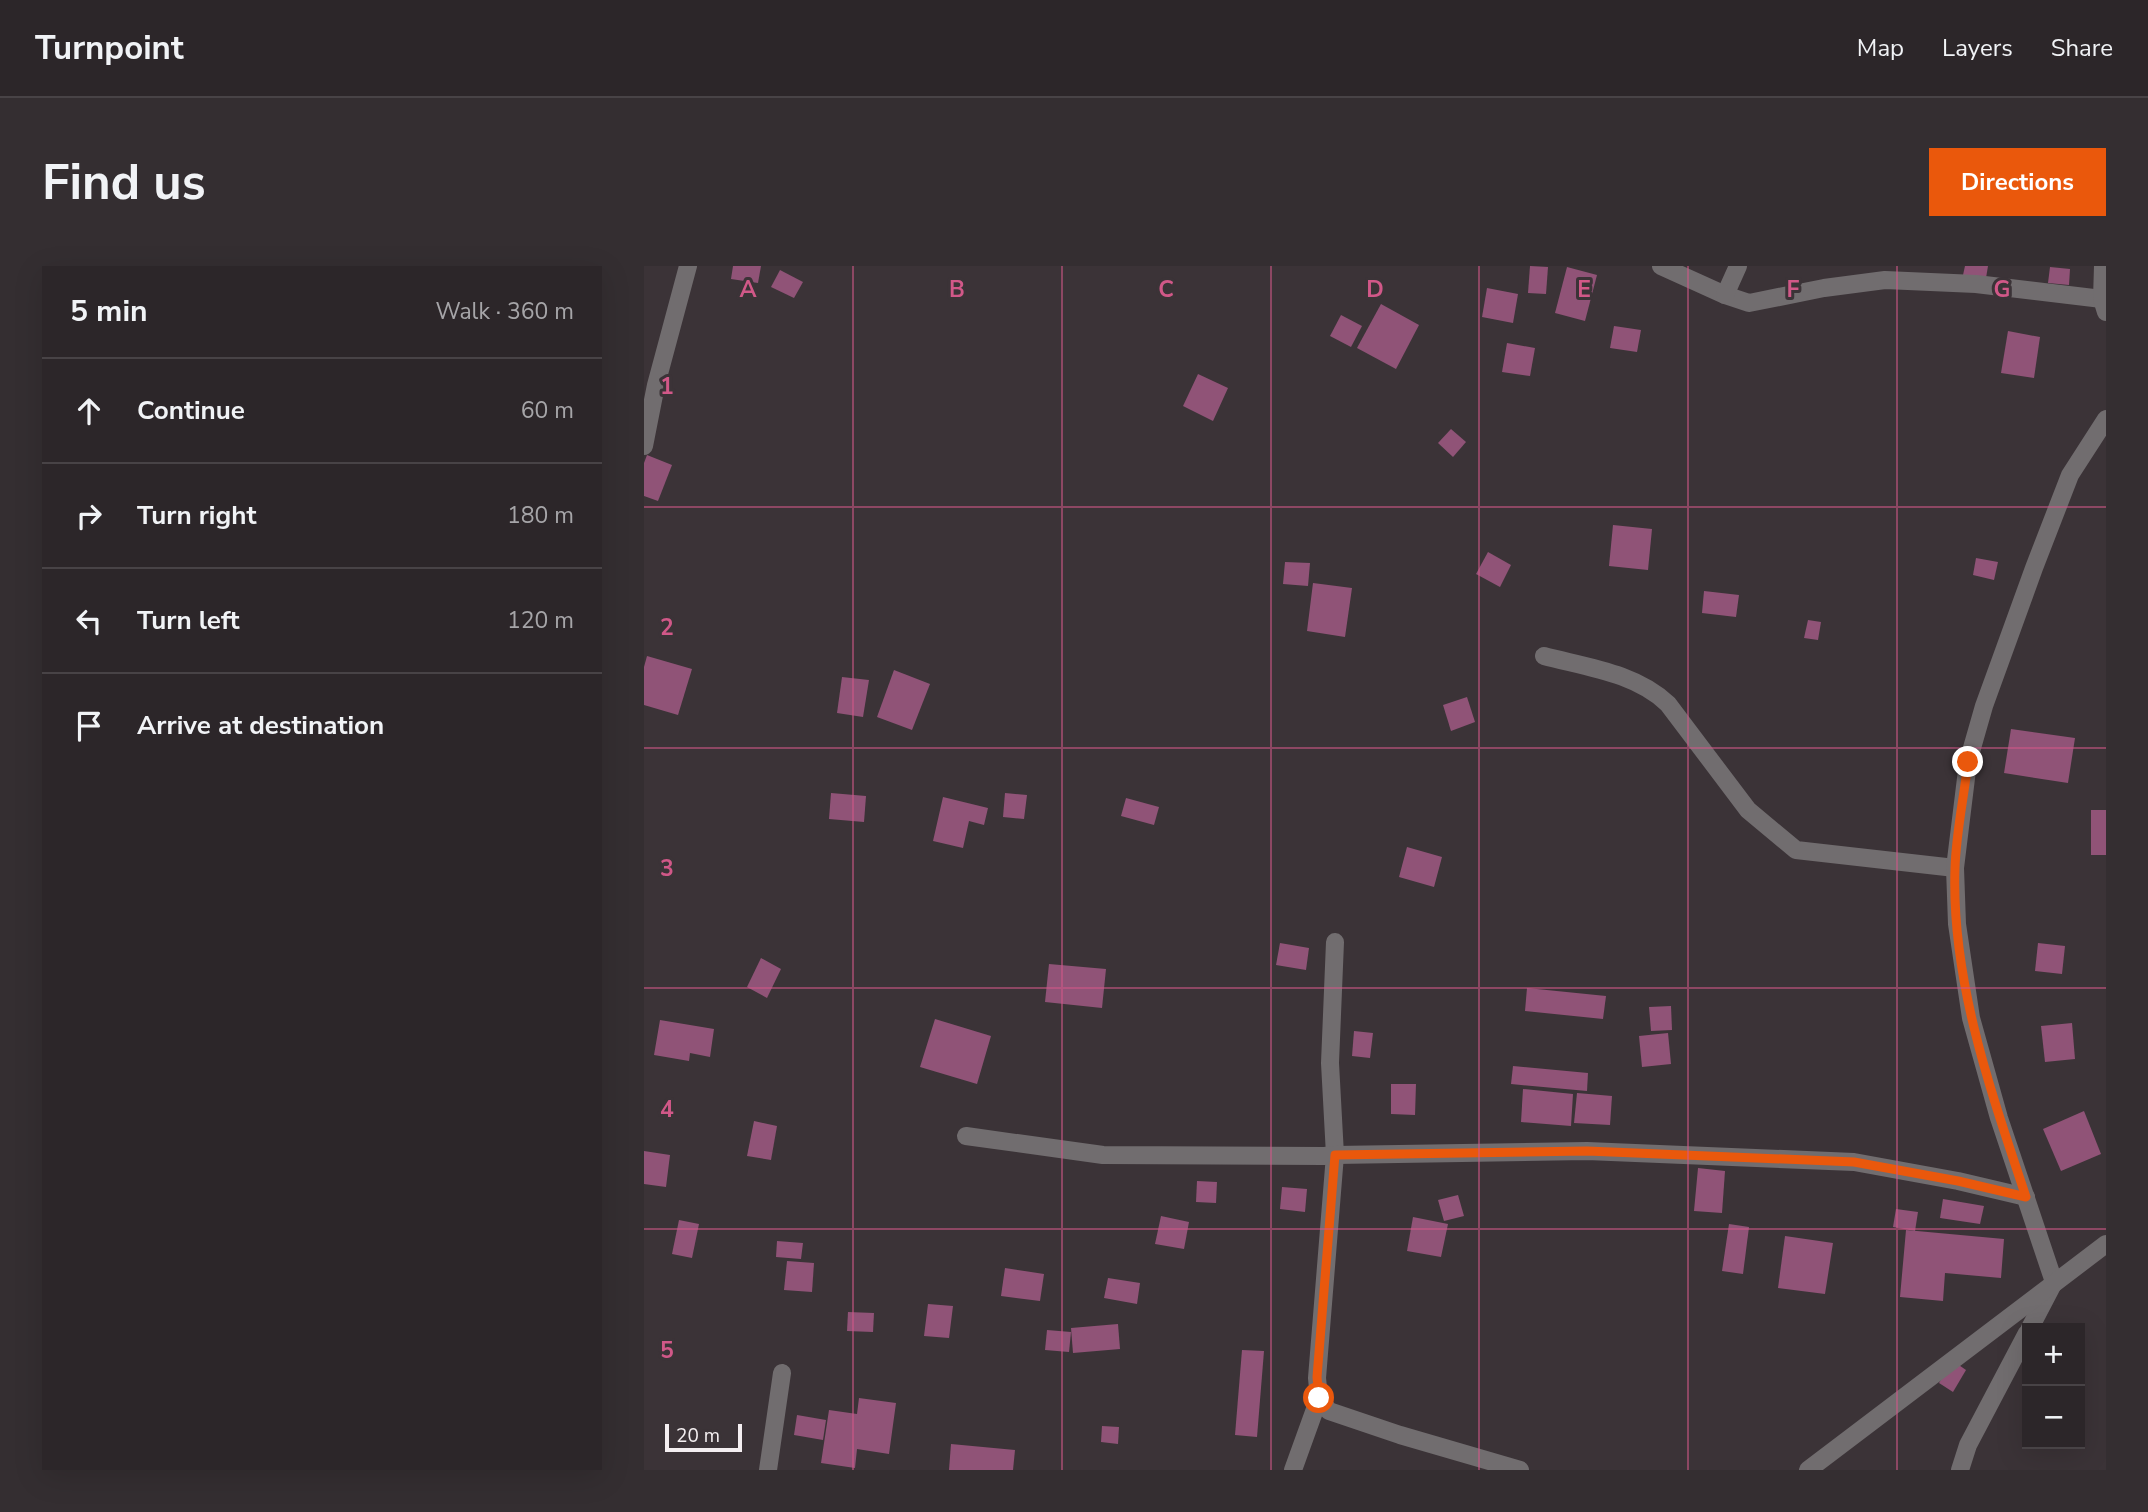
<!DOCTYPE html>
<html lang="en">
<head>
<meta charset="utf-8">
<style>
	:root { --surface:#2c2629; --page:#342e31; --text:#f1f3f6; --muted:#a6a5a8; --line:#484346; --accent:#ea580c }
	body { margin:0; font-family:"Nunito Sans",sans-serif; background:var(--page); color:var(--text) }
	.controls { position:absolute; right:21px; bottom:21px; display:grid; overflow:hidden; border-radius:0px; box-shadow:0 7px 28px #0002 }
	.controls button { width:63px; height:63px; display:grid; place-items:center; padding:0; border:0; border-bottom:2px solid var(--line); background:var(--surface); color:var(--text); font:35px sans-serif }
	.scale { position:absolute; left:21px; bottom:18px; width:77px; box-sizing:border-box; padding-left:7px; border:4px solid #f4eff1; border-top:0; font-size:19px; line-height:24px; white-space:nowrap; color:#f4eff1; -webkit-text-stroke:5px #3b3337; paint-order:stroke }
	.stop { position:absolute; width:21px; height:21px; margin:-16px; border:5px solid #ea580c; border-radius:50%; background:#fff }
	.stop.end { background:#ea580c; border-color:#fff; box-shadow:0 2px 7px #0008 }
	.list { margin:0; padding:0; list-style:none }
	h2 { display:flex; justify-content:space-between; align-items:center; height:91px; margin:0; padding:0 28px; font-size:30px }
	h2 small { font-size:23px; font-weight:400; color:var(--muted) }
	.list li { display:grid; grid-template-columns:46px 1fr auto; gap:21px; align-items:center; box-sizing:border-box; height:105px; padding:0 28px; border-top:2px solid var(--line) }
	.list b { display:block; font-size:26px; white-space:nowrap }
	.list em { font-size:23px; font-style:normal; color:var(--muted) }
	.icon { flex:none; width:38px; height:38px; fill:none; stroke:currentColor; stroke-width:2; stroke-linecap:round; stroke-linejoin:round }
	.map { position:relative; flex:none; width:1462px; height:1204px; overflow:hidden; border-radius:0px }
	header { display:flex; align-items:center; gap:42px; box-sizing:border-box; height:98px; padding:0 35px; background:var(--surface); border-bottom:2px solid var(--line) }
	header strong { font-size:33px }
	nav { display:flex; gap:38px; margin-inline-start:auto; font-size:24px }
	.intro { display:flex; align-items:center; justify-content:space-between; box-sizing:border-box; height:168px; padding:0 42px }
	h1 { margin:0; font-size:49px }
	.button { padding:18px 32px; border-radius:0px; background:var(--accent); color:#fff; font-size:24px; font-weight:700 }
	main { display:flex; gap:42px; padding:0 42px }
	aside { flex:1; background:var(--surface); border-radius:0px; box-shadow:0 7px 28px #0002 }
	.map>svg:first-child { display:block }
	.building { fill:#905377 }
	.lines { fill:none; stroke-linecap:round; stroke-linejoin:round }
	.minor { stroke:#716d6f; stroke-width:18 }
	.route { stroke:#ea580c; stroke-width:9 }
	.grid { fill:none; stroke:#d15888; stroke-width:2; stroke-opacity:0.55 }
	.grid-label { font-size:23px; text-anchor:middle; font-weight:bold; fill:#d15888; stroke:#3b3337; stroke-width:6; stroke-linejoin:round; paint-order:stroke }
</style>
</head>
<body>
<header>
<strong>Turnpoint</strong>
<nav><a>Map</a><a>Layers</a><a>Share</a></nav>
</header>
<div class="intro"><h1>Find us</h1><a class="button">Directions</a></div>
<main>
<aside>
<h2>5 min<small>Walk · 360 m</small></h2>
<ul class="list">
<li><svg class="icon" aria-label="ahead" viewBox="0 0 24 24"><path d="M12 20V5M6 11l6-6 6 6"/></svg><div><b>Continue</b></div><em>60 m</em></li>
<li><svg class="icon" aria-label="right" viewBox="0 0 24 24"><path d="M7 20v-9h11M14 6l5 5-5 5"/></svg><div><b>Turn right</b></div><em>180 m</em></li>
<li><svg class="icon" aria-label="left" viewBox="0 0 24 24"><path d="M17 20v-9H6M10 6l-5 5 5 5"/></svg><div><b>Turn left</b></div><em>120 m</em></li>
<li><svg class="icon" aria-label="arrive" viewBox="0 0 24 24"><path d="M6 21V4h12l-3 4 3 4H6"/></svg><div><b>Arrive at destination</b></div></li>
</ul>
</aside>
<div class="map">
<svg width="1462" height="1204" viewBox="0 0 1462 1204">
	<rect width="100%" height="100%" fill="#3b3337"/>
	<!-- building -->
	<g class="building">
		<polygon points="89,0 117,0 114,17 87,13"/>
		<polygon points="886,0 904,1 902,28 884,27"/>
		<polygon points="1321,0 1344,0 1342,12 1319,9"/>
		<polygon points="923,1 953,9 941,55 911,47"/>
		<polygon points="1406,1 1426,3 1425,19 1404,17"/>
		<polygon points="136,4 159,16 150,32 127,21"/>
		<polygon points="843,22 874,28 869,57 838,51"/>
		<polygon points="737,38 775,59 752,103 713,82"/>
		<polygon points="697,49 718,60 707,81 686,70"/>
		<polygon points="970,60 997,64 993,86 966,82"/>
		<polygon points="1364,65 1396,71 1390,112 1357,107"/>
		<polygon points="863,77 891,82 886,110 858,106"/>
		<polygon points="554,108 584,122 569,155 539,140"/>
		<polygon points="807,163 822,176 809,191 794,177"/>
		<polygon points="3,189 28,199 14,235 0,230 0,197"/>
		<polygon points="969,259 1008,263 1004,304 965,300"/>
		<polygon points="844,286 867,299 856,321 832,308"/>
		<polygon points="1332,292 1354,296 1350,314 1329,309"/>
		<polygon points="641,296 666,297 664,320 639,318"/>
		<polygon points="669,317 708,322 701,371 663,365"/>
		<polygon points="1060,325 1095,329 1092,351 1058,347"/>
		<polygon points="1164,354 1177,356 1174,374 1160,372"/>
		<polygon points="3,390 48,403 34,449 0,439 0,401"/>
		<polygon points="250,404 286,418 268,464 233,451"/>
		<polygon points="198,411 225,414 219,451 193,447"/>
		<polygon points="823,431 831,456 807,465 799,439"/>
		<polygon points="1367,463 1431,472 1424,517 1360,507"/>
		<polygon points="187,527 222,530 220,556 185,553"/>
		<polygon points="361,527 383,529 380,553 359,551"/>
		<polygon points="299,531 344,542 340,559 325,555 319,582 289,575"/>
		<polygon points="482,532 515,541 510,559 477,550"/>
		<rect x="1447" y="544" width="15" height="45"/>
		<polygon points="763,581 798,591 790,621 755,611"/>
		<polygon points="636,677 665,682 662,704 632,699"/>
		<polygon points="1394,677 1421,680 1418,708 1391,705"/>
		<polygon points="117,692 137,703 123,732 103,721"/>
		<polygon points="405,698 462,703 458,742 401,736"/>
		<polygon points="883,722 962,730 959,753 881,745"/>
		<polygon points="1027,740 1028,764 1007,765 1005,741"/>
		<polygon points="291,753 347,770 333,818 276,801"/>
		<polygon points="16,754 70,763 66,791 46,787 45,795 10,789"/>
		<polygon points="1428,757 1431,793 1401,796 1397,760"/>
		<polygon points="710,765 729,767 726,792 708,790"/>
		<polygon points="1024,767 1027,798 998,801 995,770"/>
		<polygon points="869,800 944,807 943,825 867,818"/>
		<polygon points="747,818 772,818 771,849 747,848"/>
		<polygon points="879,823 929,828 927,860 877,856"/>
		<polygon points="933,827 968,830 966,859 930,857"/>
		<polygon points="1440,845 1457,888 1417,905 1399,863"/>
		<polygon points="110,855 133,860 127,894 103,890"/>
		<polygon points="0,885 26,889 22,921 0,918"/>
		<polygon points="1054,902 1081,905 1078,947 1050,945"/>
		<polygon points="553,915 573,916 572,937 552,936"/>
		<polygon points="638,921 663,923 661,946 636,943"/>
		<polygon points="814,929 820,950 800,955 794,934"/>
		<polygon points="1299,933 1340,940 1336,958 1296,952"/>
		<polygon points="1252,943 1274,946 1271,965 1249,961"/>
		<polygon points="517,950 545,956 540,983 511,978"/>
		<polygon points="769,951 804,958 797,991 763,985"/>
		<polygon points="35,954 55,958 48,992 28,988"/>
		<polygon points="1085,958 1105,961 1099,1008 1078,1005"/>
		<polygon points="1262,964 1360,973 1357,1012 1301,1007 1299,1035 1256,1031"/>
		<polygon points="1141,970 1189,977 1181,1028 1134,1022"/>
		<polygon points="133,975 159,977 157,993 132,991"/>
		<polygon points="143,995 170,997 168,1026 140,1024"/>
		<polygon points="361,1002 400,1008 396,1035 357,1030"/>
		<polygon points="464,1012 496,1017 493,1038 460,1032"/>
		<polygon points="284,1038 309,1040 305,1072 280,1070"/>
		<polygon points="204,1046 230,1047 229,1066 203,1065"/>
		<polygon points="474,1058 476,1083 429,1087 427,1062"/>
		<polygon points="403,1064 427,1066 425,1086 401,1084"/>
		<polygon points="598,1084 620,1085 613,1171 591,1169"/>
		<polygon points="1309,1095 1322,1104 1309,1126 1295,1117"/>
		<polygon points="215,1132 252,1137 245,1188 213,1183 211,1202 177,1197 185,1144 213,1148"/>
		<polygon points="153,1149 182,1154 179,1174 150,1169"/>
		<polygon points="458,1160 475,1161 474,1178 457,1176"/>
		<polygon points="307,1178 371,1184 369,1204 305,1204"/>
	</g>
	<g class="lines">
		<!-- minor -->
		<g class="minor">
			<polyline points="1017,0 1081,29 1105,37 1180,22 1241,14 1332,18 1458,33"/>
			<polyline points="1459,0 1458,33 1462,46"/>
			<polyline points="1081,29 1094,0"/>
			<polyline points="0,180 12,119 44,0"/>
			<path d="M 900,390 C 942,401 992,407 1024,438 L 1104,544 L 1152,584 L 1311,602"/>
			<polyline points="691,676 686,797 691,889 673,1112 675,1132 685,1145 756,1169 876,1204"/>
			<polyline points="322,870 459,889 680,890 691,889 943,885 1210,896 1314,915 1382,931"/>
			<polyline points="1386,1062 1410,1016 1355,852 1327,752 1313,658 1311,602 1324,496 1340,440 1390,302 1426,209 1462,153"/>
			<polyline points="124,1204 138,1107"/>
			<polyline points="649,1204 675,1132"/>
			<polyline points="1164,1204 1462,978"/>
			<polyline points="1316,1204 1324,1179 1383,1067"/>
		</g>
	</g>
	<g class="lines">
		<!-- route -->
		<path class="route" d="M 675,1132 L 673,1111 L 691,889 L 943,885 L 1210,896 L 1314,915 L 1382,931 C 1347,826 1307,714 1311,602 C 1312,567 1320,531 1324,496"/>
	</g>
	<!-- grid -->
	<path class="grid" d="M 209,0 L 209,1204M 418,0 L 418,1204M 627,0 L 627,1204M 835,0 L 835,1204M 1044,0 L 1044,1204M 1253,0 L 1253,1204M 0,241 L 1462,241M 0,482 L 1462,482M 0,722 L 1462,722M 0,963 L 1462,963"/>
	<g class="grid-label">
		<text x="104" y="31">A</text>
		<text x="313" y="31">B</text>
		<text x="522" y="31">C</text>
		<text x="731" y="31">D</text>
		<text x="940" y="31">E</text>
		<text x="1149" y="31">F</text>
		<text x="1358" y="31">G</text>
		<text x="23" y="128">1</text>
		<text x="23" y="369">2</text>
		<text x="23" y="610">3</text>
		<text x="23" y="851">4</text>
		<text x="23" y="1092">5</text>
	</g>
</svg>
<div class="controls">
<button>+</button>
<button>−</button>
</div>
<div class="scale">20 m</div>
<div class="stop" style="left:675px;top:1132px"></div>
<div class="stop end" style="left:1324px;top:496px"></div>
</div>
</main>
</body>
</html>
